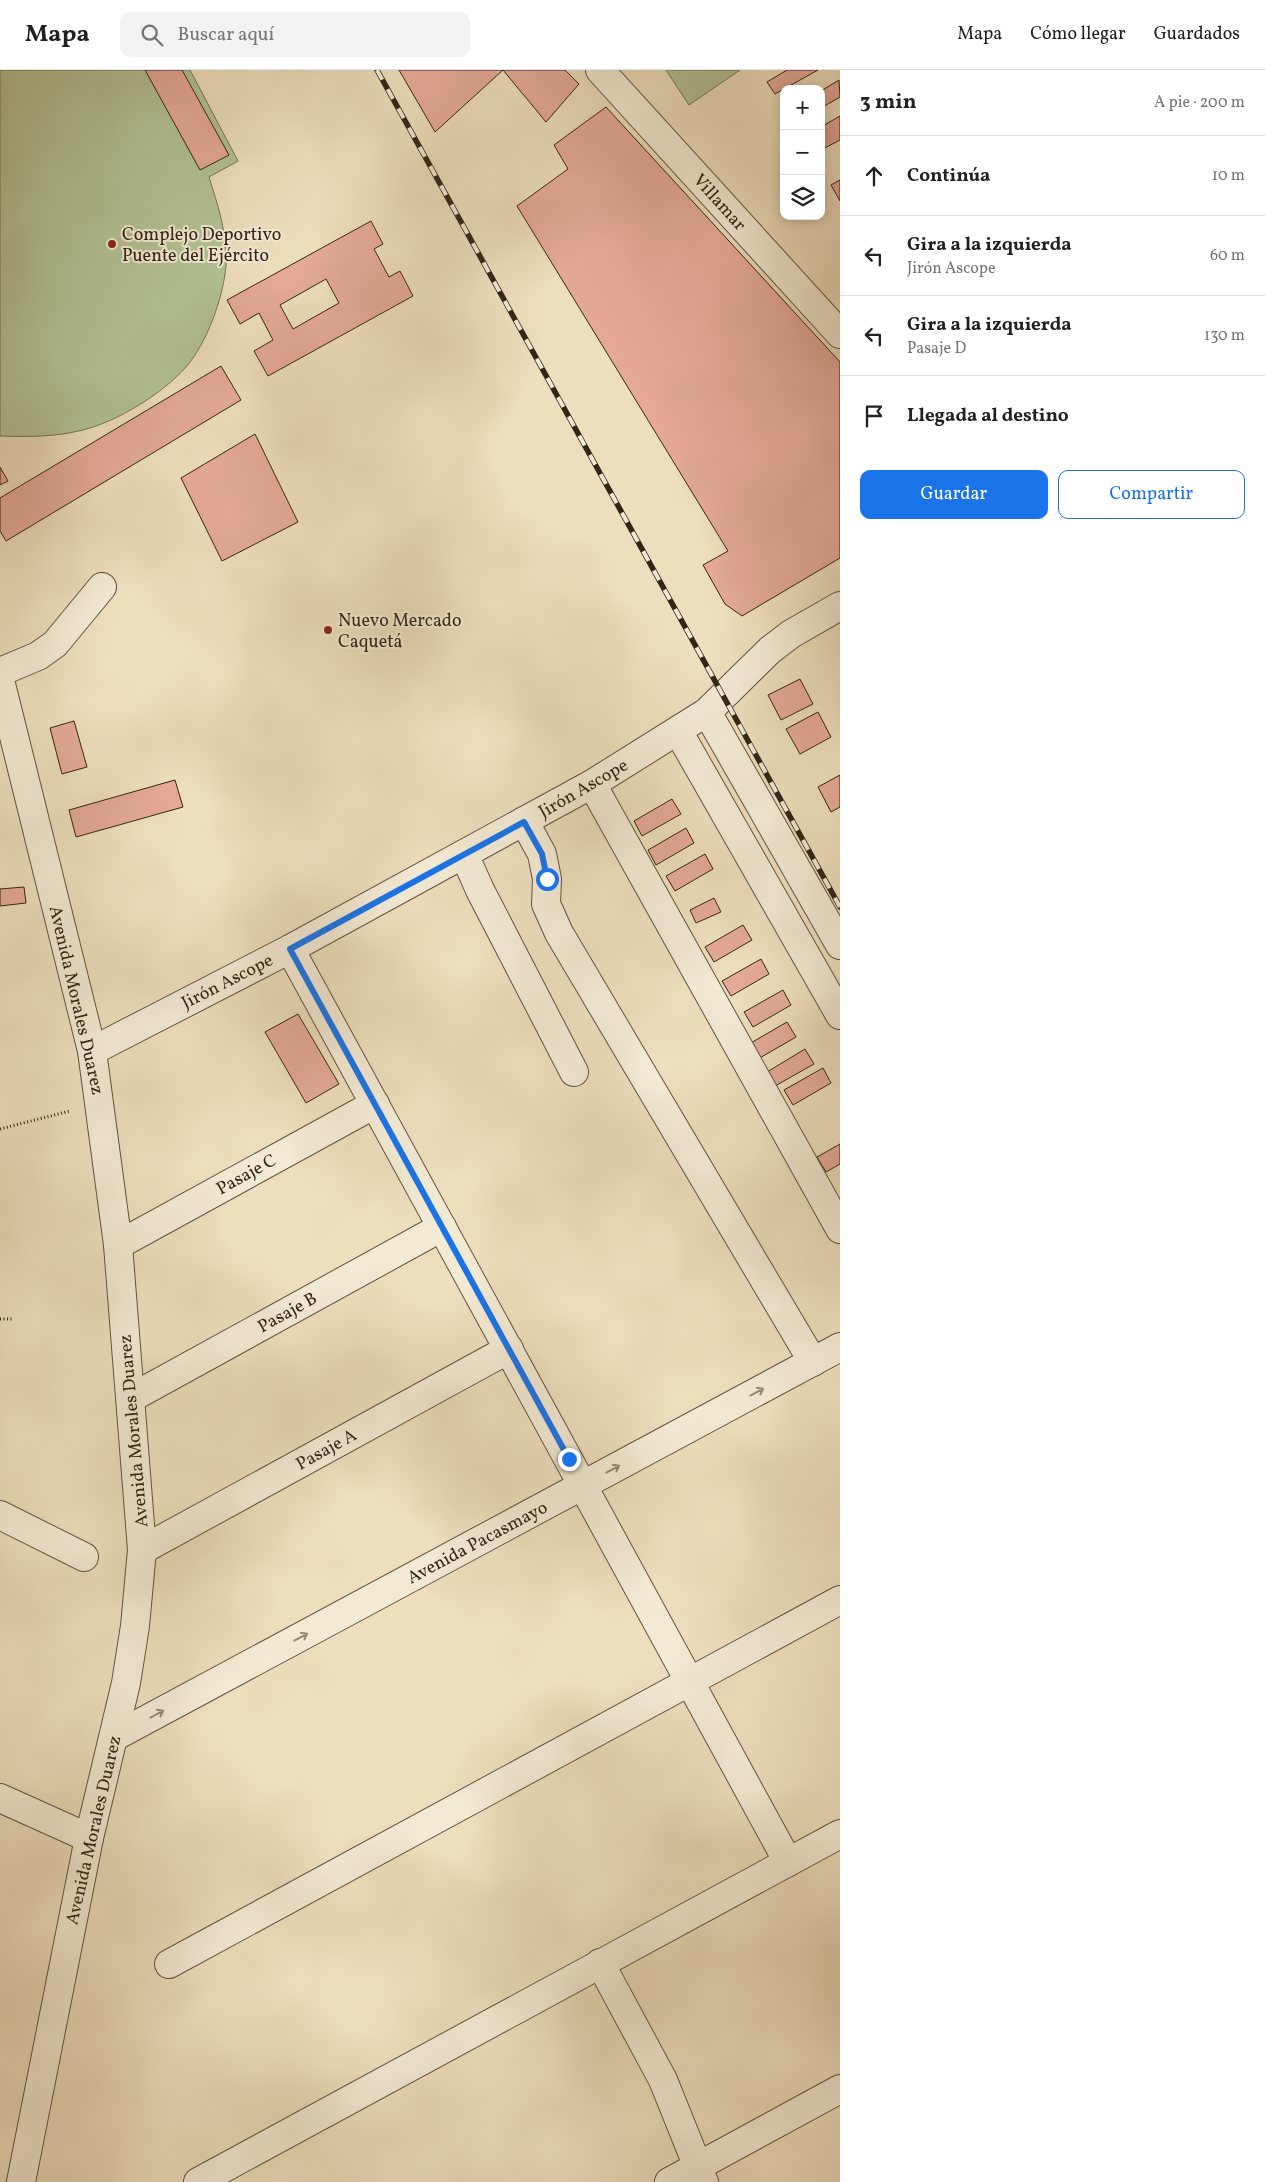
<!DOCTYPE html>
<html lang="es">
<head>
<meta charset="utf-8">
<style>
	:root { --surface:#fff; --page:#f2f2f2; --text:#202124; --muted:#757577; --line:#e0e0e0; --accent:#1a73e8 }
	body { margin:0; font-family:Vollkorn,serif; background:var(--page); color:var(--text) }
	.controls { position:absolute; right:15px; top:15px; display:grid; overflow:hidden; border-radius:10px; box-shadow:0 2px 12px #0003 }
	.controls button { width:45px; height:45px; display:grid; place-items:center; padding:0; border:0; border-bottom:1px solid var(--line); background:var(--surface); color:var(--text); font:25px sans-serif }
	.stop { position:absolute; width:15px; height:15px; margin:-11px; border:4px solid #1a73e8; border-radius:50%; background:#fff }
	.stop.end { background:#1a73e8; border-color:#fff; box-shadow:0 1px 5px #0008 }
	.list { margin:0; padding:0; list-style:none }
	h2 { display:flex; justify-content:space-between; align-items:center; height:65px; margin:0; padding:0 20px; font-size:21px }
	h2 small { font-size:16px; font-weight:400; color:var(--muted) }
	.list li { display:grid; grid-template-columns:32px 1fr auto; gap:15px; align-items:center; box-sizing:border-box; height:80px; padding:0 20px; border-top:1px solid var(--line) }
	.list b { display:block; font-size:19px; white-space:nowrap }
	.list p { margin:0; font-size:16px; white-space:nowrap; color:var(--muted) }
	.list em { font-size:16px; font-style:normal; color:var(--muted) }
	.actions { display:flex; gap:10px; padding:15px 20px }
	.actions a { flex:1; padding:11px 0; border:1px solid var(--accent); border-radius:10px; text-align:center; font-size:18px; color:var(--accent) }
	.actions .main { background:var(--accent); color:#fff }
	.icon { flex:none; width:28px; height:28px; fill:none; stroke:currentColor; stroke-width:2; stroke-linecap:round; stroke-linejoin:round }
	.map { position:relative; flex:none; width:840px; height:2112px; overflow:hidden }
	header { display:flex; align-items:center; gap:30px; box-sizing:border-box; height:70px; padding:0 25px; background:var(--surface); border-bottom:1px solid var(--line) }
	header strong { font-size:24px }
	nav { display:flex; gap:28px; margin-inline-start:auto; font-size:18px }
	.search { width:350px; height:45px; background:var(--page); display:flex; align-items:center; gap:12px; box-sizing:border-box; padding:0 18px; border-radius:10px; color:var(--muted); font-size:19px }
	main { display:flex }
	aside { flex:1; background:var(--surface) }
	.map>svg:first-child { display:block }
	.green { fill:#b2c296; stroke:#727456 }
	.building { fill:#e4a999; stroke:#322515; fill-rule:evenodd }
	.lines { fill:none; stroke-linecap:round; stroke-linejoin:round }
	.minor-casing { stroke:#61533f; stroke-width:30 }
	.path { stroke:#322515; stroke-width:3; stroke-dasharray:1 2.5; stroke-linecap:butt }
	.minor { stroke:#f3ead4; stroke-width:28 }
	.rail-casing { stroke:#322515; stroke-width:5.5 }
	.rail { stroke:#f3ead4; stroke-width:4; stroke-dasharray:11; stroke-linecap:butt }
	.oneway { stroke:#928874 }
	.route { stroke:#1a73e8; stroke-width:6 }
	.poi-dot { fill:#8f2418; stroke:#f3ead4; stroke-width:2 }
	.labels { text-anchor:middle; stroke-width:4; stroke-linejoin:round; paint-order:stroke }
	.street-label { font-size:18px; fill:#322515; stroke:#f3ead4 }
	.poi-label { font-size:18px; fill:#322515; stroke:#f3ead4; text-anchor:start }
</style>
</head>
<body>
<header>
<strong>Mapa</strong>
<div class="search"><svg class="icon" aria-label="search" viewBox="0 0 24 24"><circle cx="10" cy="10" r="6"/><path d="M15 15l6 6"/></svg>Buscar aquí</div>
<nav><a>Mapa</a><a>Cómo llegar</a><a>Guardados</a></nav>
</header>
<main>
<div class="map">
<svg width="840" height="2112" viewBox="0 0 840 2112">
	<rect width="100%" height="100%" fill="#eddebd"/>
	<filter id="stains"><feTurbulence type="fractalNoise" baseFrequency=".004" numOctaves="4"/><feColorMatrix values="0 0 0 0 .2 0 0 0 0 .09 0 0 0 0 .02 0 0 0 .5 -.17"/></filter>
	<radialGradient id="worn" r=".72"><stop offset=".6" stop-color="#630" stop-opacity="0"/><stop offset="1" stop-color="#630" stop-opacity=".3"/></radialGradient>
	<!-- green -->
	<g class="green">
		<path d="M 0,0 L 190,0 L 238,91 L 209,107 C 218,136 228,165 226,196 C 223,228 207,273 186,297 C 162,324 118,351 83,360 C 55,367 28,367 0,366 Z"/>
		<polygon points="666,0 740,0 689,35"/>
	</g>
	<!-- building -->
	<g class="building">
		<polygon points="145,0 182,0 229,85 200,100"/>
		<polygon points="399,0 565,0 579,14 546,52 503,0 435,62"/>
		<polygon points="787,0 818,0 775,24 767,12"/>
		<polygon points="839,10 840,27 821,38 821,21"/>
		<polygon points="606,37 840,292 840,488 742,546 725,534 703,495 728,481 517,136 568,99 554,75"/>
		<polygon points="840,46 840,70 821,80 821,57"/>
		<polygon points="840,110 840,131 831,115"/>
		<path d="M 371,151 L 383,174 L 374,179 L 389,207 L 400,201 L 413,226 L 268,306 L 254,281 L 273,270 L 259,243 L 240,254 L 227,230 ZM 326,209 L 339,233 L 293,259 L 280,235 Z"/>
		<polygon points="221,296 241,330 6,471 0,461 0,428"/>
		<polygon points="255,364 298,452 222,491 181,408"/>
		<polygon points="0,397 8,411 0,415"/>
		<polygon points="800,609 813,634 781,650 768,625"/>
		<polygon points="818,642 831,667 800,684 786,659"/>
		<polygon points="74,651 87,697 62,704 50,658"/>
		<polygon points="840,705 840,737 831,742 818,717"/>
		<polygon points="175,710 183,737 76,767 69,740"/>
		<polygon points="672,729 681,744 642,766 634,751"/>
		<polygon points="686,758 694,773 656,795 648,780"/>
		<polygon points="705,784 713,799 675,821 666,806"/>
		<polygon points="24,817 26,833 0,836 0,819"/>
		<polygon points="714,828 721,842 696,853 690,840"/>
		<polygon points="743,855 752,870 714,892 705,877"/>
		<polygon points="761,889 769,904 731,926 722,911"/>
		<polygon points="783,920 791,935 753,957 744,942"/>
		<polygon points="298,944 339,1014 306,1033 265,962"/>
		<polygon points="787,952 796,967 758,989 749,974"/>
		<polygon points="805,979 814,994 775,1016 767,1002"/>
		<polygon points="823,998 831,1013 793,1035 784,1020"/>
		<polygon points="840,1074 840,1094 826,1102 817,1087"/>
	</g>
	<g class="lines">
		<defs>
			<g id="minor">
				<polyline points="600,0 840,264"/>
				<polyline points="0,602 38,586 55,574 102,517"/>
				<polyline points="0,610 92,981 118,1175 142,1480 135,1556 126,1613 89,1768 21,2112"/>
				<polyline points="707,642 840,875"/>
				<polyline points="678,661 840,945"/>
				<polyline points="592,714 840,1159"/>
				<polyline points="524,751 542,784 547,809 546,834 559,863 813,1292"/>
				<polyline points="464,784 480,820 574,1002"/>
				<polyline points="290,879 788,1792"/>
				<polyline points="92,981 290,879 592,714 707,642 770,580 791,564 840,536"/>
				<polyline points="118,1175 375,1034"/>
				<polyline points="131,1328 442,1157"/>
				<polyline points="0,1445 84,1487"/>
				<polyline points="142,1480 509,1279"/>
				<polyline points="114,1667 840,1277"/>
				<polyline points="0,1728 89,1768"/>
				<polyline points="600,1893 663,2010 704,2112"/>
				<polyline points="169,1894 840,1530"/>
				<polyline points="198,2112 840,1764"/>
				<polyline points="669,2112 840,2019"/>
			</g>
		</defs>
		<!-- minor casing -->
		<use href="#minor" class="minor-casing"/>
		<!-- path -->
		<g class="path">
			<polyline points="0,1059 70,1041"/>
			<polyline points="0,1249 12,1249"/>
		</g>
		<!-- minor -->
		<use href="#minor" class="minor"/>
		<defs>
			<polyline id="rail" points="377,0 840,837"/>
		</defs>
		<!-- rail casing -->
		<use href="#rail" class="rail-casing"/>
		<!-- rail -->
		<use href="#rail" class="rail"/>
	</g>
	<!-- one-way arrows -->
	<defs><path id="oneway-shaft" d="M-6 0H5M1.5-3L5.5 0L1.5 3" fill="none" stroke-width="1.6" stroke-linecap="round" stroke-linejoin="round" transform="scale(1.25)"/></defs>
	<g class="oneway">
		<use href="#oneway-shaft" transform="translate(757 1322) rotate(-28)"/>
		<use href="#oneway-shaft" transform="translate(613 1399) rotate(-28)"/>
		<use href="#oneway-shaft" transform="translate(301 1567) rotate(-28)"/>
		<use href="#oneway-shaft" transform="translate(157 1644) rotate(-28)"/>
	</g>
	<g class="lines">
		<!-- route -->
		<polyline class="route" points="547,809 542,784 524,752 290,879 569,1389"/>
	</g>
	<!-- markers -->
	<g class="poi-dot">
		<circle cx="112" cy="174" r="5"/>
		<circle cx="328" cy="560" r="5"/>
	</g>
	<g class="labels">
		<!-- street labels -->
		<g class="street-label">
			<text transform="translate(720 132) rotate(48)" y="6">Villamar</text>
			<text transform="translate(583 718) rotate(-30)" y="6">Jirón Ascope</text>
			<text transform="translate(227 911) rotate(-27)" y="6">Jirón Ascope</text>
			<text transform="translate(77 930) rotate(77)" y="6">Avenida Morales Duarez</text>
			<text transform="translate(246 1104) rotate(-29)" y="6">Pasaje C</text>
			<text transform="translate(287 1242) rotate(-29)" y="6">Pasaje B</text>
			<text transform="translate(133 1361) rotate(-95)" y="6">Avenida Morales Duarez</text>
			<text transform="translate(326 1379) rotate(-29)" y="6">Pasaje A</text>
			<text transform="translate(477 1472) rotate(-28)" y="6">Avenida Pacasmayo</text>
			<text transform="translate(93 1760) rotate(-77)" y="6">Avenida Morales Duarez</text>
		</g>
		<!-- poi labels -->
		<g class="poi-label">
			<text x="122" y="170">Complejo Deportivo<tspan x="122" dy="21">Puente del Ejército</tspan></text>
			<text x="338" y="556">Nuevo Mercado<tspan x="338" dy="21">Caquetá</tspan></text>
		</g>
	</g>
	<rect width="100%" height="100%" filter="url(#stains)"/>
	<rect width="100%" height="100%" fill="url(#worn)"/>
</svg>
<div class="controls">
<button>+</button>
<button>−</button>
<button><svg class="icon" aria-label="layers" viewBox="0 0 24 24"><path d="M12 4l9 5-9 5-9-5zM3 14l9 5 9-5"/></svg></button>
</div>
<div class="stop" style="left:547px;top:809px"></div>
<div class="stop end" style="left:569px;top:1389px"></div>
</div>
<aside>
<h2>3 min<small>A pie · 200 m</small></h2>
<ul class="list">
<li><svg class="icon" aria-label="ahead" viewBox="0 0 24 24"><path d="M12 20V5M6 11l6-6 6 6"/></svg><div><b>Continúa</b></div><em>10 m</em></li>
<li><svg class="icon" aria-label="left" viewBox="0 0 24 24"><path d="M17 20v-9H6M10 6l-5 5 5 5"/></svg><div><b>Gira a la izquierda</b><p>Jirón Ascope</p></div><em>60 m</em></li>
<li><svg class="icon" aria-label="left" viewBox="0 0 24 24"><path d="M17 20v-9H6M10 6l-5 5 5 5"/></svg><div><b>Gira a la izquierda</b><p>Pasaje D</p></div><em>130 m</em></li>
<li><svg class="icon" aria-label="arrive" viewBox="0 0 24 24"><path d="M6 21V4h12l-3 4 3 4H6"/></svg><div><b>Llegada al destino</b></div></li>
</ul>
<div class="actions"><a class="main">Guardar</a><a>Compartir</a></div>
</aside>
</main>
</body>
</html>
